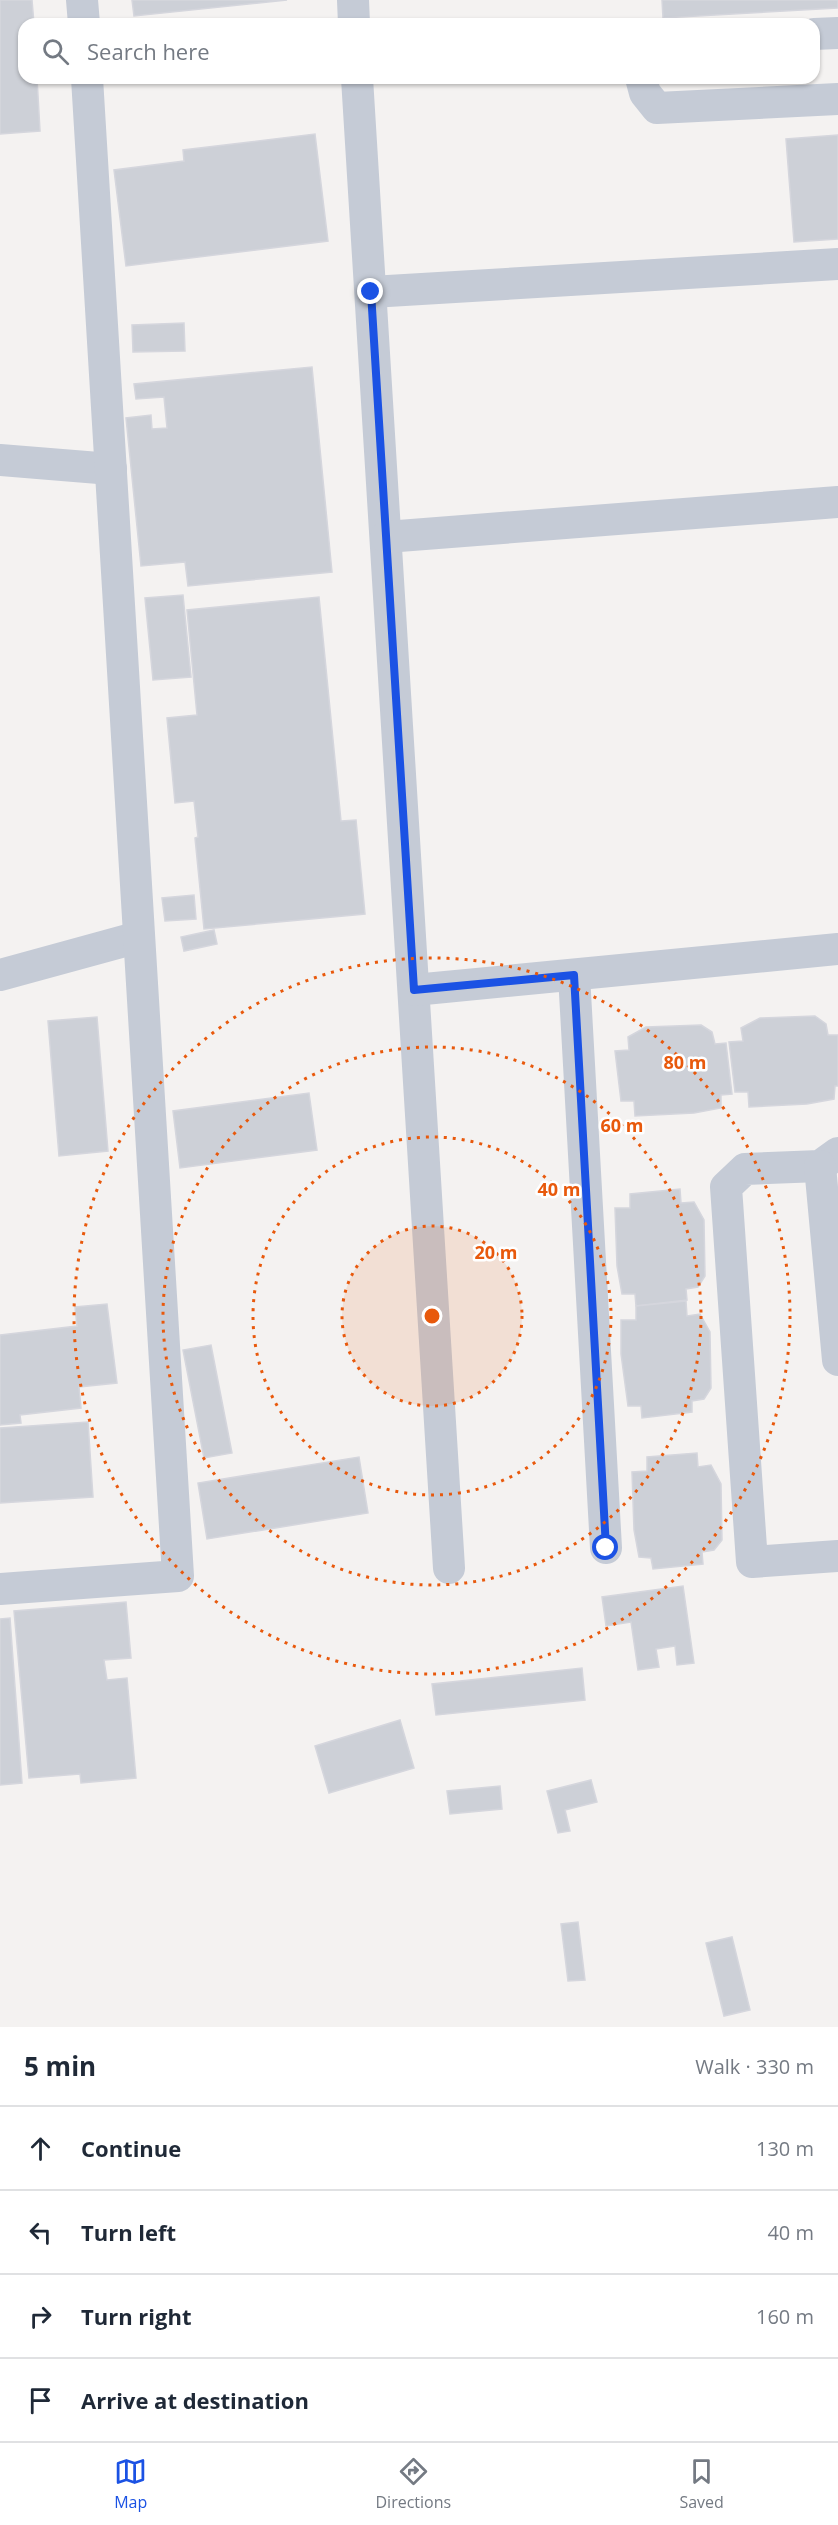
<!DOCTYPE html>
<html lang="en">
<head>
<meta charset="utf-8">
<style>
	:root { --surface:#fff; --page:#f6f6f7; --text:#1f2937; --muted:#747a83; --line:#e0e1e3; --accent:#1b52e4 }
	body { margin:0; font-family:"Open Sans",sans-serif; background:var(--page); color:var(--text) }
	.stop { position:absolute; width:18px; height:18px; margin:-14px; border:4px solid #1b52e4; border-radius:50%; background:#fff }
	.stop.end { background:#1b52e4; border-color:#fff; box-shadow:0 2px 6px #0008 }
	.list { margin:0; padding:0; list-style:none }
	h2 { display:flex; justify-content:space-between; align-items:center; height:78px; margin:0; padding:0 24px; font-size:26px }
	h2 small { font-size:20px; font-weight:400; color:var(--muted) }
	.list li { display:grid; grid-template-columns:39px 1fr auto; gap:18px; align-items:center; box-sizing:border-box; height:84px; padding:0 24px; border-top:2px solid var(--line) }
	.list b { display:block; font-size:22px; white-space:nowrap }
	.list em { font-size:20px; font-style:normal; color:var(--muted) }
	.icon { flex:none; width:33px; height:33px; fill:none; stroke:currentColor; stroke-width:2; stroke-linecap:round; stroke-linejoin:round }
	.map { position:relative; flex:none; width:838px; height:2027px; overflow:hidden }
	.search { position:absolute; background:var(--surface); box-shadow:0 2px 4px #0004; left:18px; right:18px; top:18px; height:66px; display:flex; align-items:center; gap:15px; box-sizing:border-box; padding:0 21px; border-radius:18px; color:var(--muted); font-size:22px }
	.sheet { height:414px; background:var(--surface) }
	nav { display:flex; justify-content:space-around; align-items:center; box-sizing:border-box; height:84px; border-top:2px solid var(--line); background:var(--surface); font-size:16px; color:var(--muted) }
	nav a { display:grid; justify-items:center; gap:3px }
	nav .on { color:var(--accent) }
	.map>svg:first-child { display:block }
	.building { fill:#cdd0d7; stroke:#d5d6dd; stroke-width:1.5 }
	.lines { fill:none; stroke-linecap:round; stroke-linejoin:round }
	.street { stroke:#c5cbd6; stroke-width:32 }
	.route { stroke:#1b52e4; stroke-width:8 }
	.ring { fill:none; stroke:#e8590c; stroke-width:3; stroke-dasharray:3 6 }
	.centre { fill:#e8590c; stroke:#fff; stroke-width:3 }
	.ring-label { font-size:18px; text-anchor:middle; font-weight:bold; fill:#e8590c; stroke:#fff; stroke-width:5; stroke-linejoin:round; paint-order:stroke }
</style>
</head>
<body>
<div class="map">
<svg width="838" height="2027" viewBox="0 0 838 2027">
	<rect width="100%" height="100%" fill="#f4f2f1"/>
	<!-- building -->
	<g class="building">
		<polygon points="0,0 32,0 34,24 24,24 24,78 37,78 40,131 0,134"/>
		<polygon points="132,0 287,0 134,16"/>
		<polygon points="662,0 838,0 838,8 663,18"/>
		<polygon points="315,134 328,241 126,266 114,170 184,161 183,150"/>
		<polygon points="838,135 838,239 794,242 786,139"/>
		<polygon points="184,323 185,351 133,352 132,325"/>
		<polygon points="312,367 332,572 188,586 185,562 141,566 126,418 151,415 152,429 167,428 164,397 136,399 134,384"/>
		<polygon points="183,595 191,677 153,680 145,598"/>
		<polygon points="319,597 341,821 356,820 365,914 204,929 195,838 198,837 194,801 175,803 167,718 197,715 187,610"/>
		<polygon points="194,895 196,919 165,921 162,898"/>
		<polygon points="214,930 217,944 184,951 181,937"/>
		<polygon points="815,1016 826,1024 828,1035 838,1035 838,1086 835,1086 834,1099 807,1104 749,1107 748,1092 735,1092 729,1042 743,1041 741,1028 760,1018"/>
		<polygon points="97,1017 108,1151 59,1156 48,1021"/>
		<polygon points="701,1025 712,1032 715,1044 726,1043 732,1094 721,1095 721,1108 694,1113 635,1116 634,1101 621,1101 615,1051 629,1050 628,1037 646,1027"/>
		<polygon points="309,1093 317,1150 180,1168 173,1111"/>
		<polygon points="680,1189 681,1203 694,1202 704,1220 705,1276 698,1287 686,1289 687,1300 636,1306 635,1294 622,1294 617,1266 615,1208 630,1208 630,1194"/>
		<polygon points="686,1301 687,1316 700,1314 710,1332 711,1388 704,1399 692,1401 692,1412 642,1418 641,1406 628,1406 621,1354 621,1320 636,1320 636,1306"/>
		<polygon points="107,1304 117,1383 79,1387 81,1408 20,1415 21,1423 0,1425 0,1335 77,1326 75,1307"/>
		<polygon points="211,1345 232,1453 204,1458 183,1350"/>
		<polygon points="88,1422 93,1497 0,1503 0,1428"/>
		<polygon points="697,1453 698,1467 711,1465 721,1484 722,1540 714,1550 702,1552 703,1564 653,1569 651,1558 639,1557 634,1530 632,1472 647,1471 647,1457"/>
		<polygon points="359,1457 368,1513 207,1539 198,1483"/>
		<polygon points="683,1586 694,1663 677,1665 675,1646 656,1649 659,1667 638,1670 631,1622 606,1626 602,1597"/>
		<polygon points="126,1602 131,1658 104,1660 107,1680 127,1678 136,1778 81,1783 80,1774 29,1778 14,1611"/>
		<polygon points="10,1618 22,1783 0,1785 0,1619"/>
		<polygon points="582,1668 585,1700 436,1715 432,1684"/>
		<polygon points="400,1720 414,1768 329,1793 315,1746"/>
		<polygon points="591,1780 597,1802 565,1810 570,1831 558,1833 547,1791"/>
		<polygon points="500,1786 502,1809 450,1814 447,1791"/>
		<polygon points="578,1922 585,1980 568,1981 561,1924"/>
		<polygon points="732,1937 750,2010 724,2016 706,1943"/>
	</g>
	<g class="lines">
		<!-- street -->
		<g class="street">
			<polyline points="82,0 84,24"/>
			<polyline points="353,0 354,24"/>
			<polyline points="814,34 838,33"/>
			<polyline points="357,78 449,1568"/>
			<polyline points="641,78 645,93 657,108 838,99"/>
			<polyline points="371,292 838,264"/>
			<polyline points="0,460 111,469"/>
			<polyline points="386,537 838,502"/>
			<polyline points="0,975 139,937"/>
			<polyline points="574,975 606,1548"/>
			<polyline points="414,990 838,949"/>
			<polyline points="838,1153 820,1166 745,1169 726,1187 752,1562 838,1556"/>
			<polyline points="820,1166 838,1360"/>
			<polyline points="0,1589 178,1576 87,78"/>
		</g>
	</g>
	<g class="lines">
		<!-- route -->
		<polyline class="route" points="371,292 414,990 574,975 606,1548"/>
	</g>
	<!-- distance rings -->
	<circle cx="432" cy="1316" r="90" fill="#e8590c" fill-opacity=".12"/>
	<g class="ring">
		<circle cx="432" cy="1316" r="90"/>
		<circle cx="432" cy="1316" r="179"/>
		<circle cx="432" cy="1316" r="269"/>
		<circle cx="432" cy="1316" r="358"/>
	</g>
	<circle cx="432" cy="1316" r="9" class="centre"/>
	<g class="ring-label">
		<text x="685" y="1069">80 m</text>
		<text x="622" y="1132">60 m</text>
		<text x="559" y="1196">40 m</text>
		<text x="496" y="1259">20 m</text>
	</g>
</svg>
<div class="stop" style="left:606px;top:1548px"></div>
<div class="stop end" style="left:371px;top:292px"></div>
<div class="search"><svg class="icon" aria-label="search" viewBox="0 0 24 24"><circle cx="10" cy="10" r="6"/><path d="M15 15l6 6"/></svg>Search here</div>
</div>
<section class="sheet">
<h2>5 min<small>Walk · 330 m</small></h2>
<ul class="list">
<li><svg class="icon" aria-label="ahead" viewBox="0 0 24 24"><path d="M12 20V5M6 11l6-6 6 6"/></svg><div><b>Continue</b></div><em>130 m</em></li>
<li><svg class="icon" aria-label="left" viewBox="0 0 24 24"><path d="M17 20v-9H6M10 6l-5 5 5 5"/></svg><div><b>Turn left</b></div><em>40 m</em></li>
<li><svg class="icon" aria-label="right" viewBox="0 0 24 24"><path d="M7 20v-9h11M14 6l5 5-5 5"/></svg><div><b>Turn right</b></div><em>160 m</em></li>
<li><svg class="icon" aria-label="arrive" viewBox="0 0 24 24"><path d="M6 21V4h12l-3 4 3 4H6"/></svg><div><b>Arrive at destination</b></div></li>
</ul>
</section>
<nav>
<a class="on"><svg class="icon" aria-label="map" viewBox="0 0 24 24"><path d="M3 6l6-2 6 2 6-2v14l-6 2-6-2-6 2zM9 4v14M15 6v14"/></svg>Map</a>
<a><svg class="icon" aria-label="directions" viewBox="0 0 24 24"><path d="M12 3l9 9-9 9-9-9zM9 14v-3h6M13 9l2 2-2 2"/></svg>Directions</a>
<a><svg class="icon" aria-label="saved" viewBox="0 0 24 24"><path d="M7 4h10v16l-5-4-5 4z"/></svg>Saved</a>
</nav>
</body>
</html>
